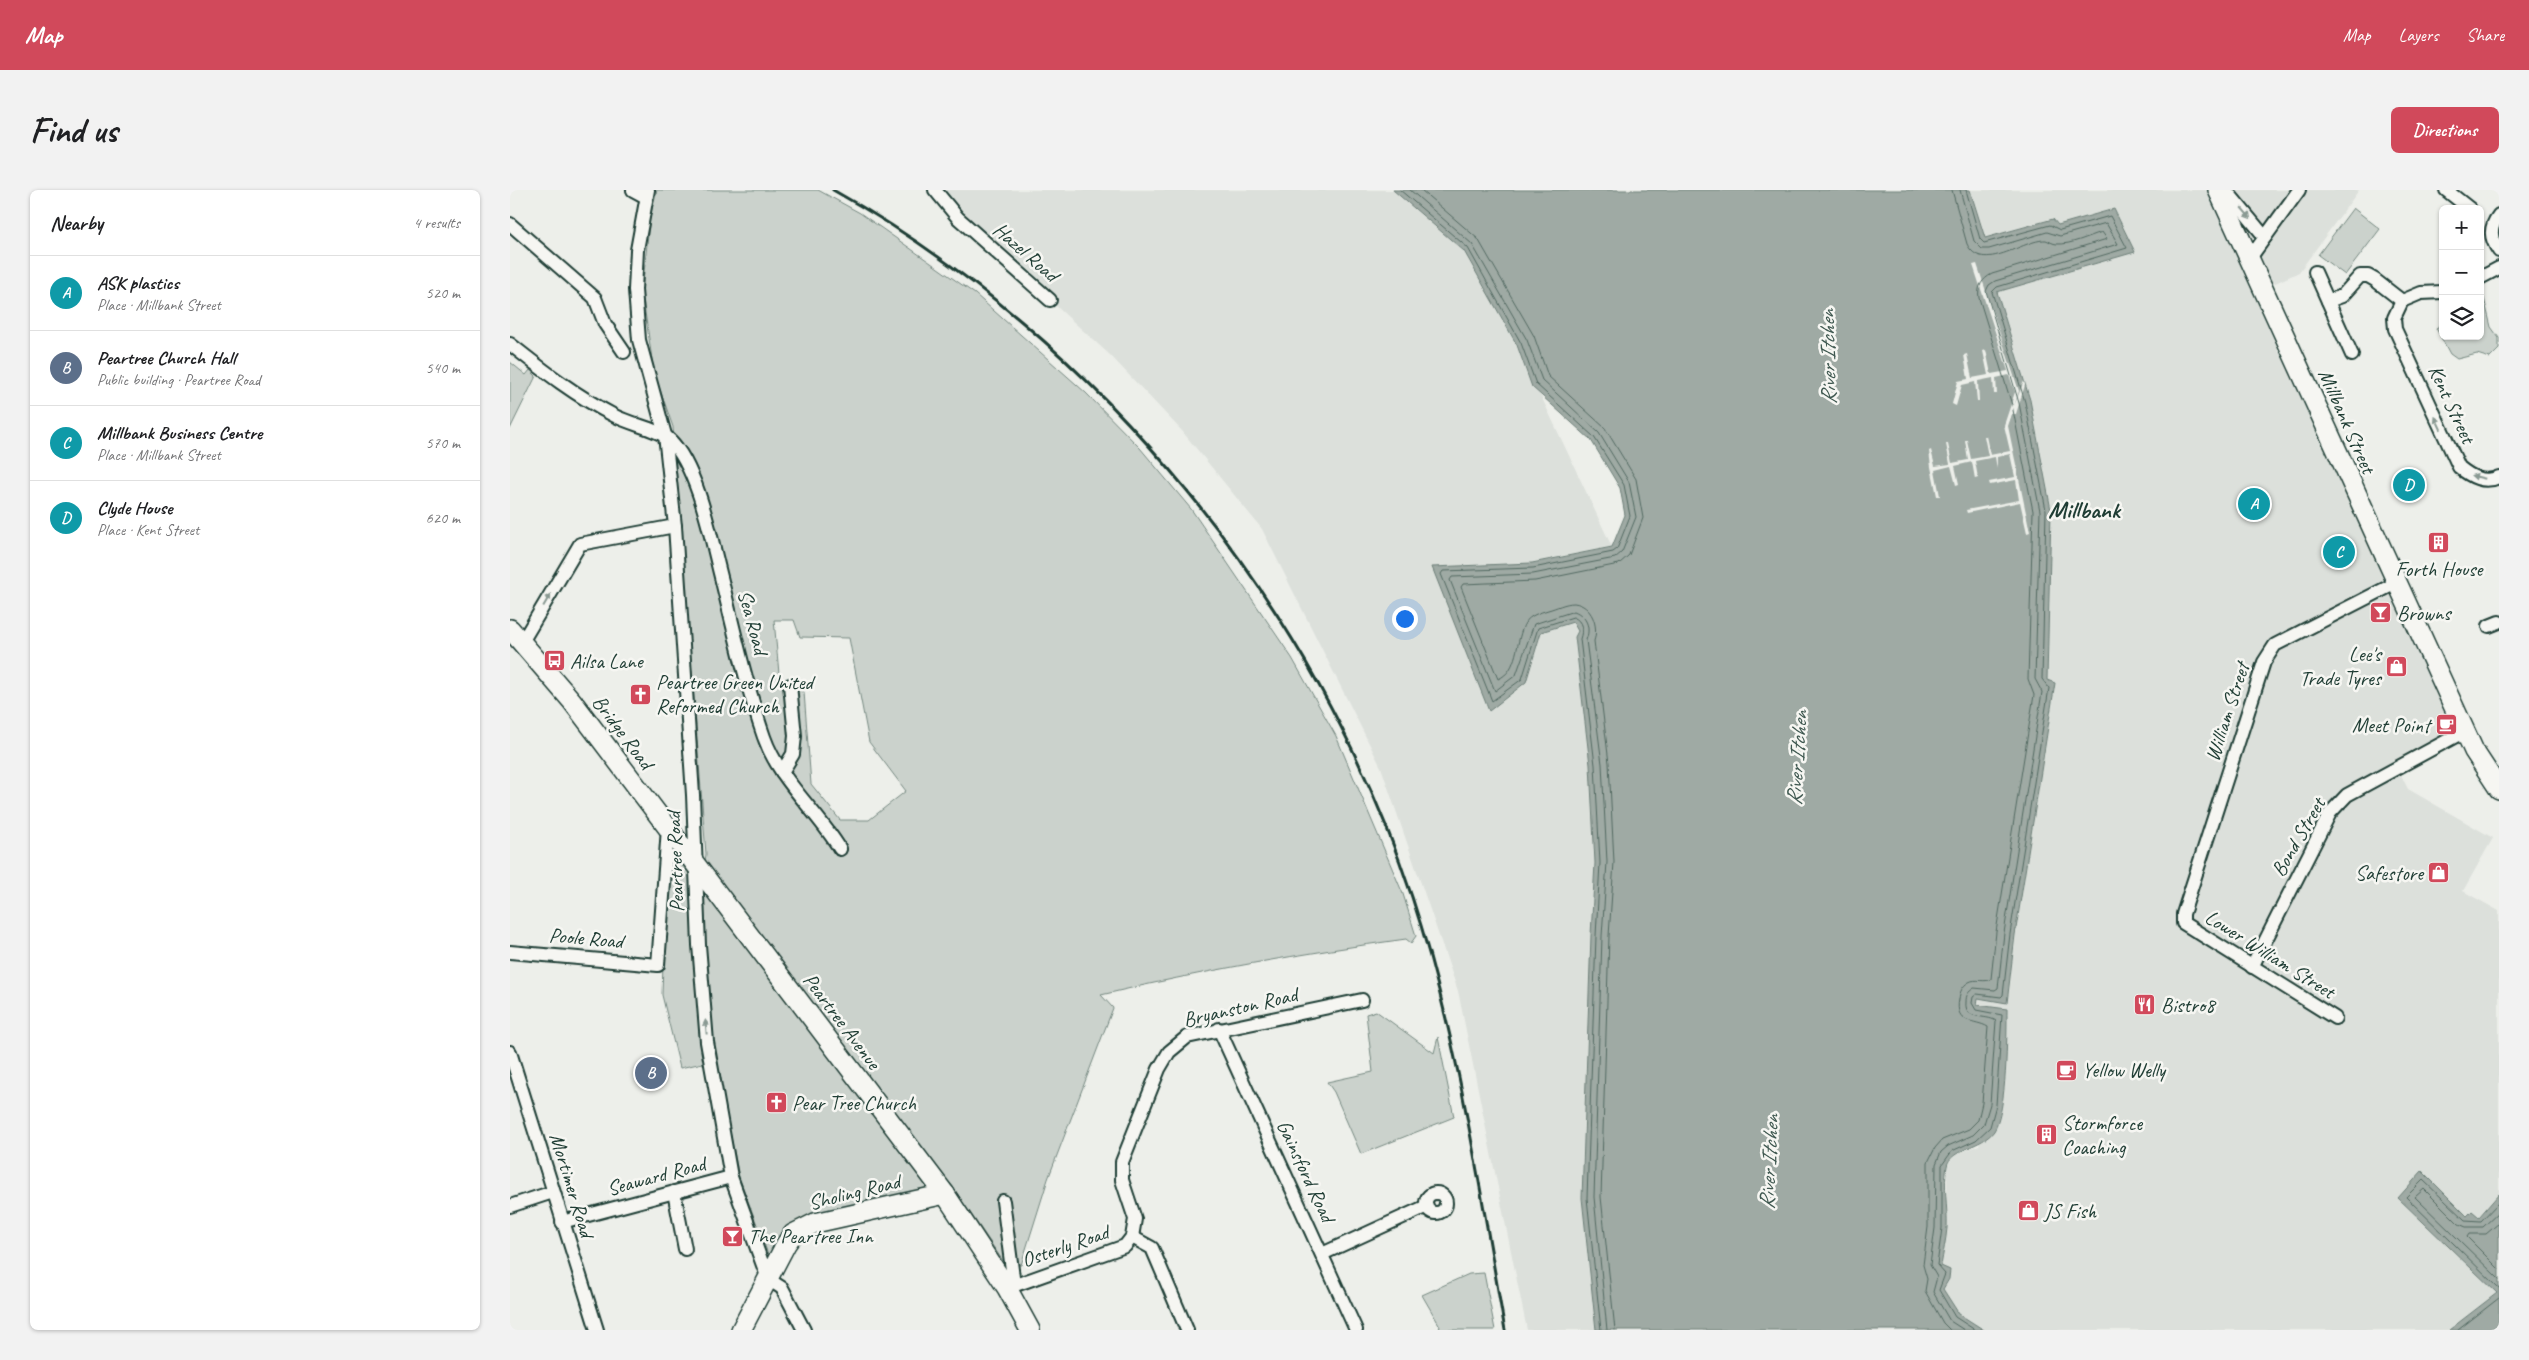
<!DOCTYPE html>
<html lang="en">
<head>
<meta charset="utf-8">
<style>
	:root { --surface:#fff; --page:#f2f2f2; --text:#202124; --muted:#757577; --line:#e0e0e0; --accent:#d1495b }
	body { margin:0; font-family:Caveat,sans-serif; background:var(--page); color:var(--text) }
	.controls { position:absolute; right:15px; top:15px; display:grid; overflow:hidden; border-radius:8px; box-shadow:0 1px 4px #0004 }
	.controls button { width:45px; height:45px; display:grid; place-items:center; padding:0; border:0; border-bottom:1px solid var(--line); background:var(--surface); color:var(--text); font:25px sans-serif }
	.you { position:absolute; left:894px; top:428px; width:18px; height:18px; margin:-12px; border:4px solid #fff; border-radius:50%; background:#1a73e8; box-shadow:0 0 0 8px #1a73e833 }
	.badge { display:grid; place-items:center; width:32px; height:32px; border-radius:50%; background:var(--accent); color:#fff; font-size:16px; font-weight:700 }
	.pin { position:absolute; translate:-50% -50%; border:2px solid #fff; box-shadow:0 1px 5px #0006 }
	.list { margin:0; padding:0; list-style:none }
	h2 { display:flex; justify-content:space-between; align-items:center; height:65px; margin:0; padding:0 20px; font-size:21px }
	h2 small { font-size:16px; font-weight:400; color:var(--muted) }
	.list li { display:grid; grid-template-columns:32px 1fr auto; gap:15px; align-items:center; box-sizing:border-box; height:75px; padding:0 20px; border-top:1px solid var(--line) }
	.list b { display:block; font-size:19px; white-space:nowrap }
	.list p { margin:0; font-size:16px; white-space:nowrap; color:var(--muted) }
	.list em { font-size:16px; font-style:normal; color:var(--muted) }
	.icon { flex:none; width:28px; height:28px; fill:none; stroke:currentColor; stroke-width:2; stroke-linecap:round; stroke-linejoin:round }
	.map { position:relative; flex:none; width:1989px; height:1140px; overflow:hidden; border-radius:8px }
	header { display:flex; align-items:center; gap:30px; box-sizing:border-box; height:70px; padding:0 25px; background:var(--accent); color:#fff }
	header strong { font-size:24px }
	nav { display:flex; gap:28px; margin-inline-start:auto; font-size:18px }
	.intro { display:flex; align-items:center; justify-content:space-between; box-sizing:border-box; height:120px; padding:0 30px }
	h1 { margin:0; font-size:35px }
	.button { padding:12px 22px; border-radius:8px; background:var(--accent); color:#fff; font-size:18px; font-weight:700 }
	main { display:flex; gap:30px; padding:0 30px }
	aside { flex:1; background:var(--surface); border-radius:8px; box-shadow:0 1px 4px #0004 }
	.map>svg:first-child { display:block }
	.built { fill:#dce0db }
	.green { fill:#cbd2cc; stroke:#758880; fill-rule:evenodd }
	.water { fill:#9faaa4; stroke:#6c7e77 }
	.pier { fill:#edefea }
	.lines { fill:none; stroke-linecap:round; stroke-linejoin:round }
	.shore { stroke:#526961; stroke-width:1 }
	.street-casing { stroke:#1f3d34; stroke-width:16 }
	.secondary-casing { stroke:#1f3d34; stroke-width:22 }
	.street { stroke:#f6f6f2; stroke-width:12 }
	.secondary { stroke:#f6f6f2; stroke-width:19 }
	.rail { stroke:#1f3d34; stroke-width:3 }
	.oneway { fill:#8a9a93 }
	.labels { text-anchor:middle; stroke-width:5; stroke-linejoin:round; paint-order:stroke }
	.street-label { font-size:21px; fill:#1f3d34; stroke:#f6f6f2 }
	.poi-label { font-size:21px; fill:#1f3d34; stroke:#f6f6f2; text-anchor:start }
	.water-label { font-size:22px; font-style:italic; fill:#3f5850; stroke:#f6f6f2 }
	.quarter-label { font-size:24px; font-weight:bold; fill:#1f3d34; stroke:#f6f6f2 }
</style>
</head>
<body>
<header>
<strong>Map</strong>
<nav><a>Map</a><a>Layers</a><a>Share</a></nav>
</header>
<div class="intro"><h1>Find us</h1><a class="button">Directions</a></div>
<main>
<aside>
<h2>Nearby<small>4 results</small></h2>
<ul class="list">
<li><span class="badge" style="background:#0f9aa8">A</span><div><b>ASK plastics</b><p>Place · Millbank Street</p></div><em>520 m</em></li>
<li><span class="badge" style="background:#5c6f8a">B</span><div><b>Peartree Church Hall</b><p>Public building · Peartree Road</p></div><em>540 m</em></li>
<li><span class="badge" style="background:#0f9aa8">C</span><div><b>Millbank Business Centre</b><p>Place · Millbank Street</p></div><em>570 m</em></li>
<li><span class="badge" style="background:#0f9aa8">D</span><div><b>Clyde House</b><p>Place · Kent Street</p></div><em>620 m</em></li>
</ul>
</aside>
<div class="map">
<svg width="1989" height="1140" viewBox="0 0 1989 1140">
	<rect width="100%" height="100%" fill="#edefea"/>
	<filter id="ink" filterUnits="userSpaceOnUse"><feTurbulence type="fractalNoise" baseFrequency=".02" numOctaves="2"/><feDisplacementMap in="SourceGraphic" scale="10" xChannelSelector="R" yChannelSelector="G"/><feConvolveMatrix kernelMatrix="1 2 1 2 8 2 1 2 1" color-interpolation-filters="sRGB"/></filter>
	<g filter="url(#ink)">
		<!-- built -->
		<g class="built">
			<polygon points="433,0 883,0 954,61 1007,155 1102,357 1022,373 923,377 1016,492 1031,442 1063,432 1068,441 1065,448 1080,575 1085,673 1081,745 1072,1008 1086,1140 1017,1140 948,801 871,577 752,339 672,241 600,165 491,66 492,56 461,30"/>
			<polygon points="1460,0 1849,0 1789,82 1757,97 1963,538 1891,585 1898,599 1983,648 1953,701 1989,721 1989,1004 1968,1027 1888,1008 1987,1103 1939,1140 1474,1140 1449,1124 1433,1099 1439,1089 1440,1080 1431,1076 1437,1039 1437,976 1445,964 1469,955 1497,819 1466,815 1468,808 1497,812 1505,745 1545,493 1537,490 1541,320 1520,210 1487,102 1625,62 1604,19 1548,36 1543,29 1475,48"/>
		</g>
		<!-- green -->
		<g class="green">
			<path d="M 147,0 L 308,0 L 350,23 L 465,104 L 576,203 L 630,258 L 681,319 L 782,468 L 826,546 L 893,704 L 906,746 L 901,753 L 896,749 C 793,763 692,781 591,805 L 603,818 L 538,989 L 511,1075 L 495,1074 L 440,993 L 290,1031 L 263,1064 L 258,1064 L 229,987 L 206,870 L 170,878 L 152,805 L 154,743 L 161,661 L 191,699 L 196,664 L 163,237 L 144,182 L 132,102 L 140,26 ZM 264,430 L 284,430 L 290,447 L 339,448 L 359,552 L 396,601 L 359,630 L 330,630 L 301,594 L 294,502 L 270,494 Z"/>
			<polygon points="1843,18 1870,39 1835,85 1808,65"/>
			<polygon points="1970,104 1974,108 1981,137 1989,148 1989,159 1980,168 1967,164 1947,169 1940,164 1926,138 1933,134 1933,146 1970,146"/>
			<polygon points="0,172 16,185 20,180 26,186 0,239"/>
			<polygon points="866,821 924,863 928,847 944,927 851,964 824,902 817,892 863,882 856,824"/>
			<polygon points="974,1083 985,1140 929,1140 930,1136 912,1105 959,1084"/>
		</g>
		<!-- water -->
		<g class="water">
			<path d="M 883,0 L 1460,0 L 1475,48 L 1543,29 L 1548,35 L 1604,19 L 1625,62 L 1487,102 L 1520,210 L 1541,320 L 1537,490 L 1545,493 L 1505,745 L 1497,813 L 1468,808 L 1467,815 L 1497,819 C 1497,845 1497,921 1484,941 C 1473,957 1440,959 1437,976 C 1433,994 1438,1019 1437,1038 C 1436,1050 1433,1063 1431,1076 L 1440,1080 L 1439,1089 L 1433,1099 L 1449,1124 L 1474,1140 L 1086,1140 L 1072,1008 L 1081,745 L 1085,673 L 1080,575 L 1065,447 L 1068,441 L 1063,432 L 1031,442 L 1016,492 L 979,521 L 922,377 L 1022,373 L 1102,357 L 1115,325 L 1110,298 L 1081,250 L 1022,197 L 1007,155 L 954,61 Z"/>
			<polygon points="1912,981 1957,1026 1962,1021 1969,1027 1989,1004 1989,1140 1939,1140 1987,1103 1888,1008"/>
		</g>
		<!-- pier -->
		<polygon class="pier" points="1467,74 1509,201 1504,216 1514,191 1515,195 1506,224 1502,224 1498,236 1520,342 1517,343 1510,312 1457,323 1456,320 1509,310 1506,290 1480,295 1479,292 1505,287 1500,264 1487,267 1487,279 1485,267 1465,271 1468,288 1465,289 1462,272 1445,276 1449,294 1446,295 1441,276 1425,280 1430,306 1427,306 1421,277 1419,261 1421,260 1425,276 1440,274 1436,254 1438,254 1442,273 1458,270 1455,250 1457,250 1461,269 1478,266 1474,246 1476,246 1480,265 1500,261 1494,235 1505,202 1499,185 1486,188 1487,204 1484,204 1483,188 1468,191 1469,211 1467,211 1465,192 1452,195 1446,216 1442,214 1448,191 1458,189 1454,165 1457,164 1462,188 1478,185 1473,161 1476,160 1481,184 1498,181 1463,75"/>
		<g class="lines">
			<!-- shore -->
			<g class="shore">
				<path d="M 890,0 L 958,58 L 1011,153 L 1026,194 L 1084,247 L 1114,295 L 1120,326 L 1107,359 L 1103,362 L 1023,378 L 933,381 L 931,384 L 982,511 L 1012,489 L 1028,438 L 1063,427 C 1073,431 1073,440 1070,449 L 1085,575 L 1090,673 L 1086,746 L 1077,1008 L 1091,1140"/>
				<path d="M 900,0 L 962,54 L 1017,150 L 1032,190 L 1089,243 L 1119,292 L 1126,327 L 1112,362 L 1105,368 L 1023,384 L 942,387 L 940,390 L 985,501 L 1006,485 L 1024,434 L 1064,421 C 1077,426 1081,438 1076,450 L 1092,574 L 1097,672 L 1092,746 L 1084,1007 L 1097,1140"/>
				<path d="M 911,0 L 968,49 L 1024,146 L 1038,186 L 1095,238 L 1126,289 L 1133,328 L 1119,365 L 1109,374 L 1025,391 L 953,394 L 951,397 L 988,489 C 1009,481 1005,450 1015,433 C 1020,425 1029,423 1038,420 C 1046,418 1055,413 1064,413 C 1082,415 1089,436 1084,451 L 1099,573 L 1104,672 L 1099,746 L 1091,1007 L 1105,1140"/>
				<path d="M 1450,0 L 1464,51 L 1472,59 L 1479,59 L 1537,42 L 1550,46 L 1596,33 L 1608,54 L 1485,91 L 1479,95 L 1476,101 L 1509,213 L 1530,321 L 1525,489 L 1532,502 L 1494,743 L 1488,798 L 1485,800 L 1464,798 C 1458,802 1456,805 1456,812 C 1454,831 1476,824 1486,831 L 1480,914 L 1474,934 L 1463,945 L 1438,956 L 1431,962 L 1426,974 L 1425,1038 L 1420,1075 L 1427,1087 L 1423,1102 L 1440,1131 L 1454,1140"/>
				<polyline points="1456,0 1470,49 1474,53 1540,35 1550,40 1600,26 1617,58 1487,97 1482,102 1515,212 1536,320 1532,489 1539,498 1500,744 1493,805 1491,807 1467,804 1463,807 1462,813 1466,820 1492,825 1486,915 1480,937 1466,950 1442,961 1432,975 1432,1038 1427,1075 1435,1084 1429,1100 1445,1127 1465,1140"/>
				<polyline points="1989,1012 1971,1031 1955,1030 1913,990 1896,1007 1989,1098"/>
				<polyline points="1989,1022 1973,1037 1956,1037 1949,1034 1914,999 1905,1007 1989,1089"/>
				<polyline points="1989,1033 1976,1044 1959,1044 1957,1047 1989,1079"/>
				<path d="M 1440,1140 L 1433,1133 L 1415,1101 L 1417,1089 L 1413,1075 L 1418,1037 L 1418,972 L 1425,958 L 1432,950 L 1459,939 L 1468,930 L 1472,913 L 1478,837 C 1465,829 1444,835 1449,809 C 1450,802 1452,796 1459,792 C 1466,788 1475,793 1481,789 L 1486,742 L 1524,505 L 1518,489 L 1523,321 L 1502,215 L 1469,108 C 1467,97 1472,89 1482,84 L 1597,49 L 1592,42 C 1579,46 1561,55 1547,54 C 1543,54 1539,51 1536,50 C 1513,49 1472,85 1457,54 L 1442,0"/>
				<polyline points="1948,1140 1989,1108"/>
			</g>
			<defs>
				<g id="street">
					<polyline points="123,0 136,7"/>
					<polyline points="138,0 127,60 125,100 129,150 155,245 165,336 183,605 189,755 197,852 221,987 258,1089 272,1098 294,1140"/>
					<polyline points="425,0 448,28 540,110"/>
					<polyline points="1716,0 1755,47"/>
					<polyline points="1936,0 1960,19"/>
					<path d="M 1989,25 C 1979,38 1980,48 1989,61"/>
					<polyline points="0,34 85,108 95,134 114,162"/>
					<polyline points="1740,68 1789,0"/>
					<polyline points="1805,82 1842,165"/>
					<polyline points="1970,88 1989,78"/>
					<path d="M 1933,102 L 1911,103 L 1892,111 L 1884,128 L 1885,139 L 1949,277 C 1961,287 1974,294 1989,287"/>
					<polyline points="1818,111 1832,106 1850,86 1858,86 1865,90 1892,111"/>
					<path d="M 0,154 C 34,181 66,206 105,226 C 120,234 151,240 160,250 C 188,278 201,348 211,387 C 224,440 236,495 254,547 C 269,590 307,621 330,659"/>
					<polyline points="1979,436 1989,432"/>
					<polyline points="12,452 70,354 165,336"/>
					<polyline points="272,582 283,564 285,546 280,495"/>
					<polyline points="0,762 148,775 158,638"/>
					<polyline points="1742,777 1820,623 1837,605 1955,541"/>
					<polyline points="1825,828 1673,733 1673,724 1754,472 1765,455 1886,393"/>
					<polyline points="709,839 846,1140"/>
					<polyline points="0,862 87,1140"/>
					<polyline points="164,1002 175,1059"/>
					<circle cx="926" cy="1013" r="10"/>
					<polyline points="493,1011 504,1095"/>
					<polyline points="0,1016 43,1002"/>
					<polyline points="52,1032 221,987"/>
					<polyline points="622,1047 642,1058 677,1140"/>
					<polyline points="812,1064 917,1016"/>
					<polyline points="497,1098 615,1056 622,1047 625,1029 612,990 612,972 649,879 659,862 677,847 852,810"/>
				</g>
				<g id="secondary">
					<polyline points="1708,0 1964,561 1989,599"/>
					<polyline points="0,439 62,511 435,1004 497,1098 520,1140"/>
					<polyline points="231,1140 276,1054 283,1044 305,1033 435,1004"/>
				</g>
			</defs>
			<!-- street casing -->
			<use href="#street" class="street-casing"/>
			<!-- secondary casing -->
			<use href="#secondary" class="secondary-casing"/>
			<!-- street -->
			<use href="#street" class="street"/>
			<!-- secondary -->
			<use href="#secondary" class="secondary"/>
			<!-- rail -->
			<path class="rail" d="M 323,0 C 592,151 806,416 902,707 C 948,847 969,995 995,1140"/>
		</g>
		<!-- one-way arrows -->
		<defs><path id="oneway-solid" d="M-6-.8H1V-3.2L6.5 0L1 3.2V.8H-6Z" transform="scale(1.25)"/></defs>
		<g class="oneway">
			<use href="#oneway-solid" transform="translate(1736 23) rotate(50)"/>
			<use href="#oneway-solid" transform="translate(1928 233) rotate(-115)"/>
			<use href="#oneway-solid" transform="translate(1968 287) rotate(-167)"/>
			<use href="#oneway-solid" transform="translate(37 410) rotate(-60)"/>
			<use href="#oneway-solid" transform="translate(196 837) rotate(-95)"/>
		</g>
	</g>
	<!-- icons -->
	<defs>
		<symbol id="building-square" viewBox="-11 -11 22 22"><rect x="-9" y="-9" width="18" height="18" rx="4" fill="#d1495b" stroke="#f6f6f2"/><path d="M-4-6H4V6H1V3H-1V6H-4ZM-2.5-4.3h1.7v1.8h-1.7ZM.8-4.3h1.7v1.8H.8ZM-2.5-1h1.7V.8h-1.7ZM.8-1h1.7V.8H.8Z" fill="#fff"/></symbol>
		<symbol id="bar-square" viewBox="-11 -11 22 22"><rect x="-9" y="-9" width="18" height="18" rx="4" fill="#d1495b" stroke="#f6f6f2"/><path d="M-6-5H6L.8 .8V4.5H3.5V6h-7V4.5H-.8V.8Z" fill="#fff"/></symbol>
		<symbol id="bus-square" viewBox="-11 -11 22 22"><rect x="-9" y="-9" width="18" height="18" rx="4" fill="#d1495b" stroke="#f6f6f2"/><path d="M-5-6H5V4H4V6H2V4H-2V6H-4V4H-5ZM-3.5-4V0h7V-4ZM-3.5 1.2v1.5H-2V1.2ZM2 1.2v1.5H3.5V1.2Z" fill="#fff"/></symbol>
		<symbol id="shop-square" viewBox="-11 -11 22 22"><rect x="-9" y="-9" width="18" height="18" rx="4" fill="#d1495b" stroke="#f6f6f2"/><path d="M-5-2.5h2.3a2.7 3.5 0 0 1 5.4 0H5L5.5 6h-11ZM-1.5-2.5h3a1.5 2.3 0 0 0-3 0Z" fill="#fff"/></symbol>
		<symbol id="church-square" viewBox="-11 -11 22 22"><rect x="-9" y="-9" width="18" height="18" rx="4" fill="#d1495b" stroke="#f6f6f2"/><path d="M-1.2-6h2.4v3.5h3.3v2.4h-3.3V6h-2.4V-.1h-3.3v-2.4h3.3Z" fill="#fff"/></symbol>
		<symbol id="cafe-square" viewBox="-11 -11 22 22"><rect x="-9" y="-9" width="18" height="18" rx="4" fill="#d1495b" stroke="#f6f6f2"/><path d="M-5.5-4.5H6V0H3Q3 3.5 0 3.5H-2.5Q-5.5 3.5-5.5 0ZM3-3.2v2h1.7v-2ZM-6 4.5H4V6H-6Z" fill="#fff"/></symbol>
		<symbol id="restaurant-square" viewBox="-11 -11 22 22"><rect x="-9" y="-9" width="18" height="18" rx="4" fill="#d1495b" stroke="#f6f6f2"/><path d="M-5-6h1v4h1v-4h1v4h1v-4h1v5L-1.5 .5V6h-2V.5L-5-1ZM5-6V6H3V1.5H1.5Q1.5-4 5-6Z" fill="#fff"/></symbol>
	</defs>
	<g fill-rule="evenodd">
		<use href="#building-square" x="1916" y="340" width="25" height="25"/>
		<use href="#bar-square" x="1858" y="410" width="25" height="25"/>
		<use href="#bus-square" x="32" y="458" width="25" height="25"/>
		<use href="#shop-square" x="1874" y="464" width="25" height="25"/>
		<use href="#church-square" x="118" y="492" width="25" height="25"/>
		<use href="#cafe-square" x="1924" y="522" width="25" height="25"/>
		<use href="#shop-square" x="1916" y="670" width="25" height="25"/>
		<use href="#restaurant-square" x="1622" y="802" width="25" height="25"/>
		<use href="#cafe-square" x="1544" y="868" width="25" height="25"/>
		<use href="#church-square" x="254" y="900" width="25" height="25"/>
		<use href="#building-square" x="1524" y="932" width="25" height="25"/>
		<use href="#shop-square" x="1506" y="1008" width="25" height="25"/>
		<use href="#bar-square" x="210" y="1034" width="25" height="25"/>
	</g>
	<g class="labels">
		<!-- street labels -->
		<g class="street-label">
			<text transform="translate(516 62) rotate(41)" y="7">Hazel Road</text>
			<text transform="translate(1942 214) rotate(65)" y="7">Kent Street</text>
			<text transform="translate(1837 231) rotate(66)" y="7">Millbank Street</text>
			<text transform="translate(243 432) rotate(75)" y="7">Sea Road</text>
			<text transform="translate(1717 522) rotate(-72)" y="7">William Street</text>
			<text transform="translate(113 542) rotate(53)" y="7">Bridge Road</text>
			<text transform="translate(1788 647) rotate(-60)" y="7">Bond Street</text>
			<text transform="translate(165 672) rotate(-92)" y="7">Peartree Road</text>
			<text transform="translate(76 748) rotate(5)" y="7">Poole Road</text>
			<text transform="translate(1760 764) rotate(32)" y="7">Lower William Street</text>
			<text transform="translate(730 817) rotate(-13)" y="7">Bryanston Road</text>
			<text transform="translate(332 831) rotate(53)" y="7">Peartree Avenue</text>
			<text transform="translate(796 981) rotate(65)" y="7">Gainsford Road</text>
			<text transform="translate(146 986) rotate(-15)" y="7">Seaward Road</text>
			<text transform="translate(62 995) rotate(73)" y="7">Mortimer Road</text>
			<text transform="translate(344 1002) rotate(-14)" y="7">Sholing Road</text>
			<text transform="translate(555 1056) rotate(-19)" y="7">Osterly Road</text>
		</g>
		<!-- poi labels -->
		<g class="poi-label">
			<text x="1929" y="386" text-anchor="middle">Forth House</text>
			<text x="1887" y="430">Browns</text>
			<text x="1871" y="471" text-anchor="end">Lee's<tspan x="1871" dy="24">Trade Tyres</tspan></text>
			<text x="60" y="478">Ailsa Lane</text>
			<text x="146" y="499">Peartree Green United<tspan x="146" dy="24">Reformed Church</tspan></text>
			<text x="1920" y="542" text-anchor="end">Meet Point</text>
			<text x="1913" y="690" text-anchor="end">Safestore</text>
			<text x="1651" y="822">Bistro8</text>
			<text x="1572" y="887">Yellow Welly</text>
			<text x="282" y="920">Pear Tree Church</text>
			<text x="1552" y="940">Stormforce<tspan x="1552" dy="24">Coaching</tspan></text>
			<text x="1534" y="1028">JS Fish</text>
			<text x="238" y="1053">The Peartree Inn</text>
		</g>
		<!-- water labels -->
		<g class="water-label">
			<text transform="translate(1317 167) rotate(-91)" y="8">River Itchen</text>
			<text transform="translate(1286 568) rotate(-86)" y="8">River Itchen</text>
			<text transform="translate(1258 972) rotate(-87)" y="8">River Itchen</text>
		</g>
		<!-- quarter labels -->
		<g class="quarter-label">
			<text x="1574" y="328">Millbank</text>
		</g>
	</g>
</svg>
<div class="controls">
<button>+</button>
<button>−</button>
<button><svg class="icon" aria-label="layers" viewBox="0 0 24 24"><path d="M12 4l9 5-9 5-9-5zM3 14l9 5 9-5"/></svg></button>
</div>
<div class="you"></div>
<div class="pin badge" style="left:1744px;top:314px;background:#0f9aa8">A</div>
<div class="pin badge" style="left:141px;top:883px;background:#5c6f8a">B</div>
<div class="pin badge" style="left:1829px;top:362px;background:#0f9aa8">C</div>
<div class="pin badge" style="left:1899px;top:295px;background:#0f9aa8">D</div>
</div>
</main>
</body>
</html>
